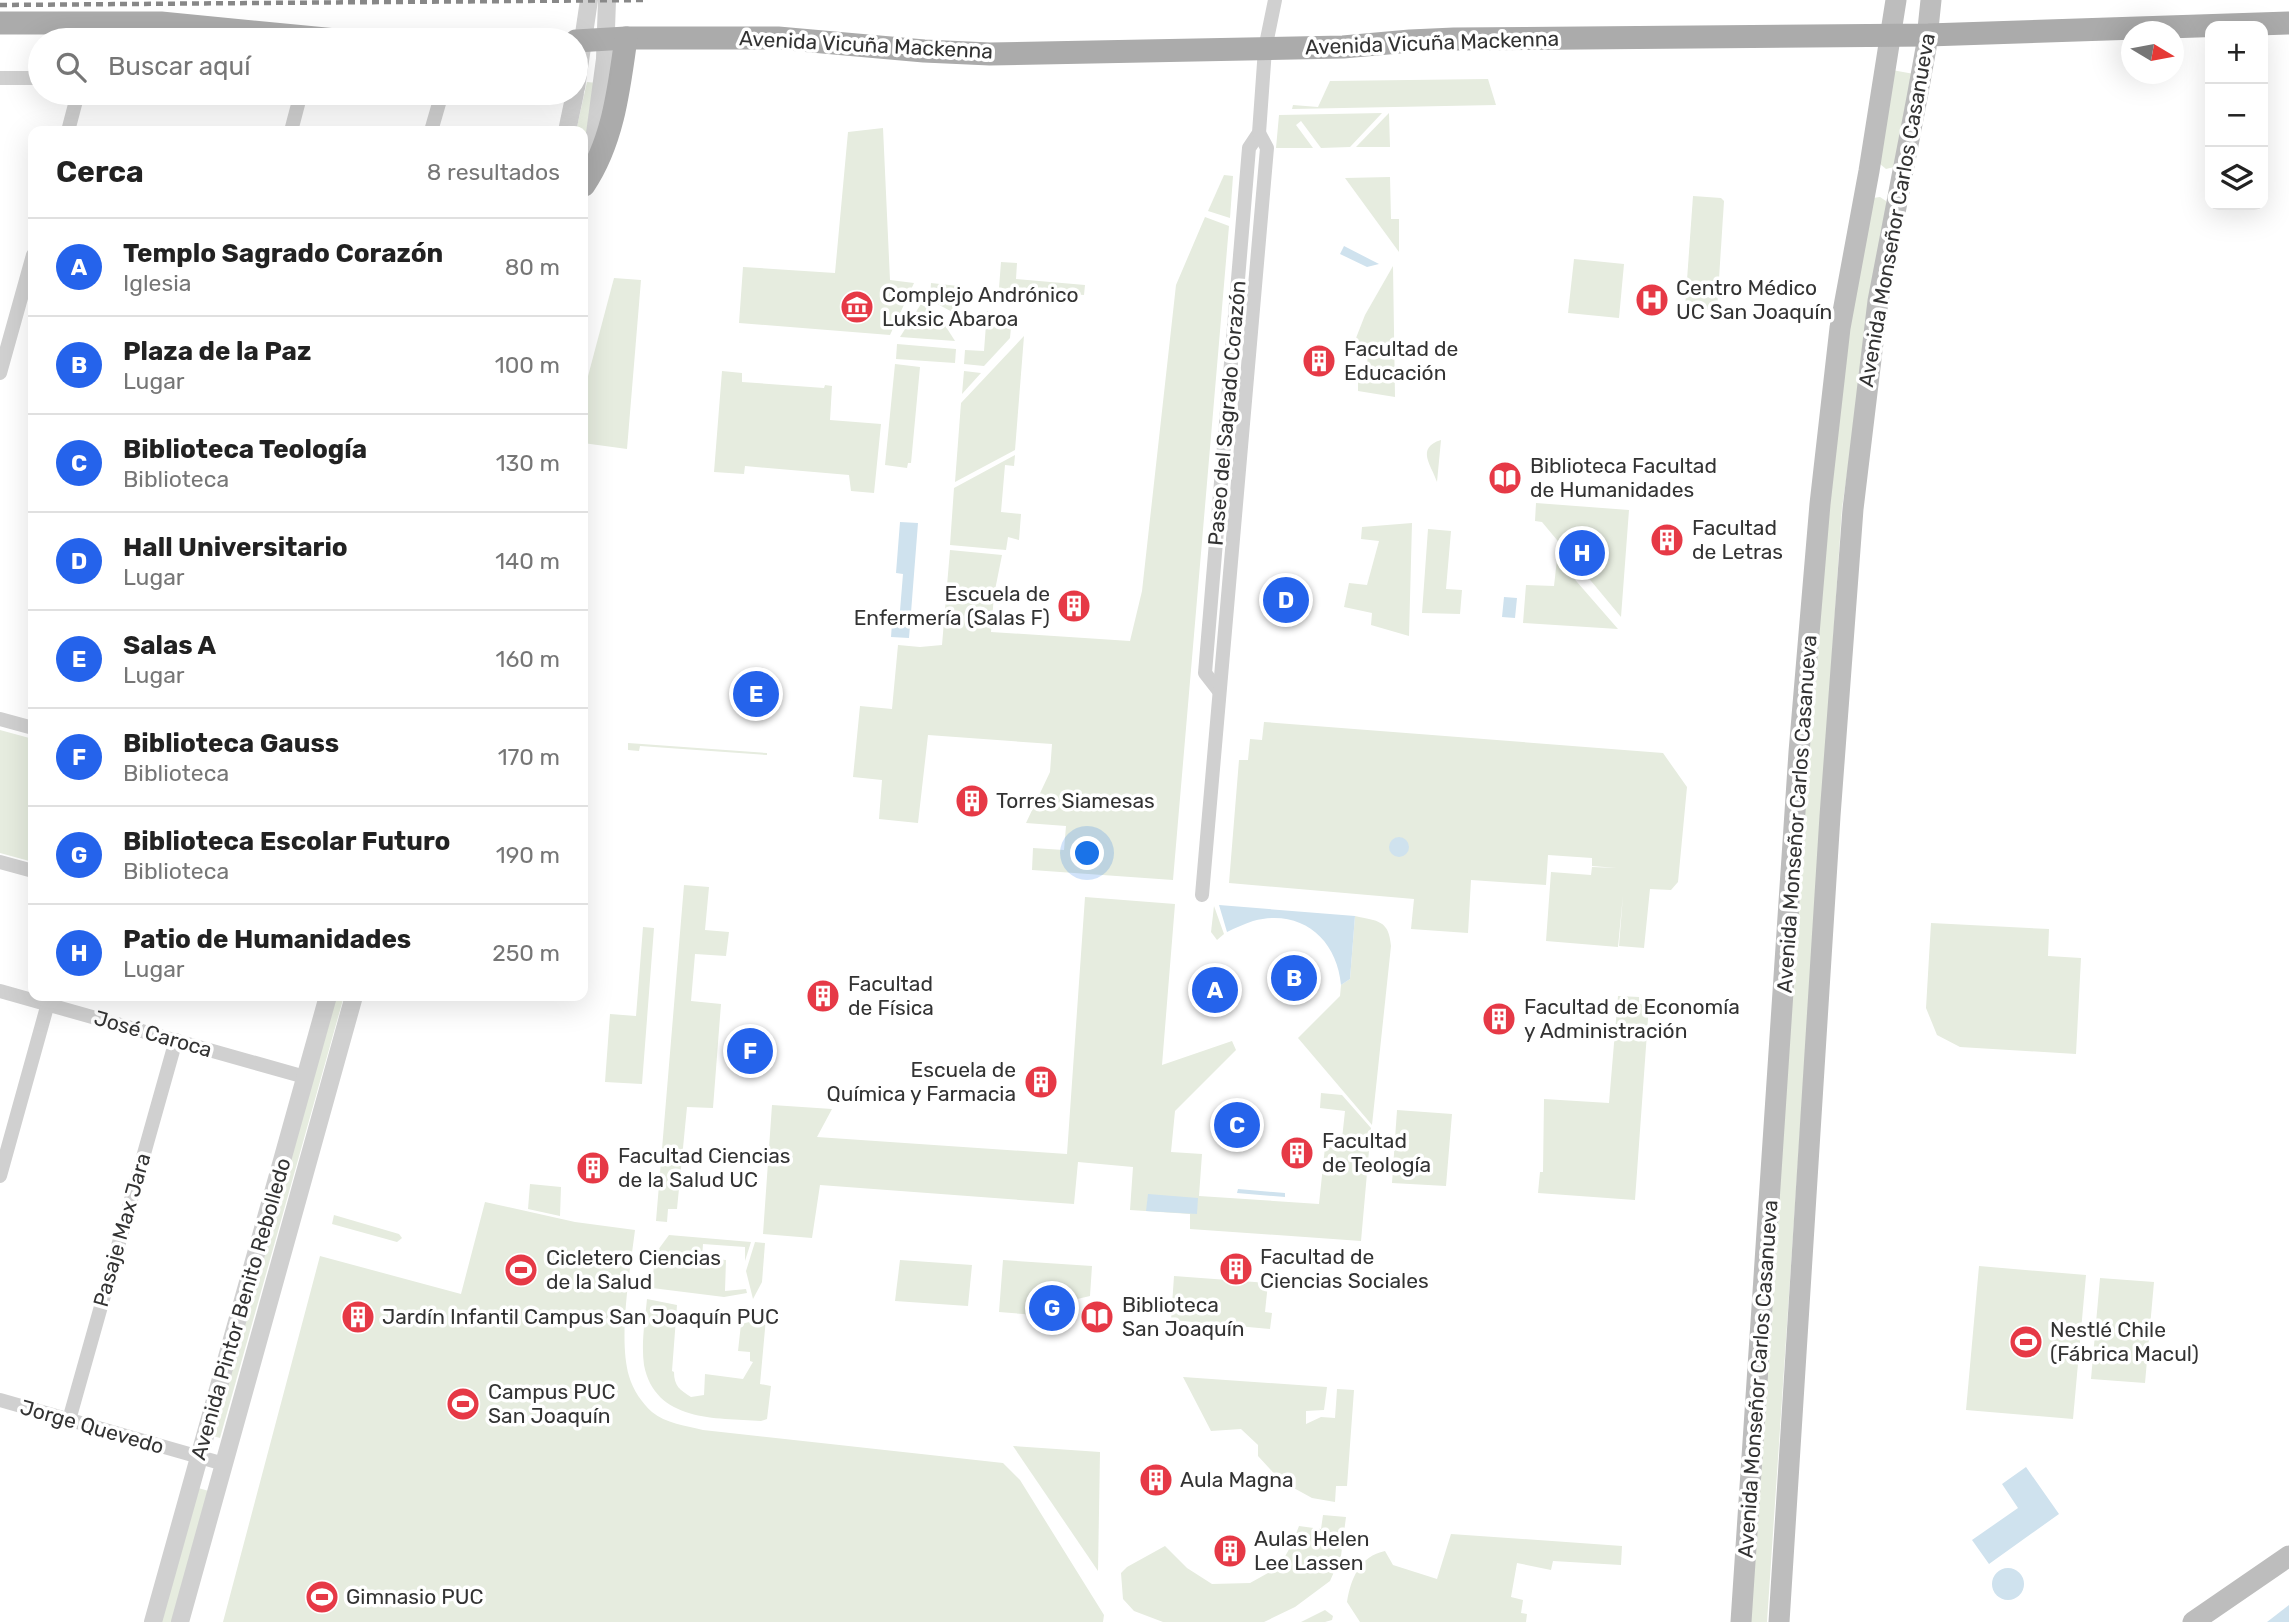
<!DOCTYPE html>
<html lang="es">
<head>
<meta charset="utf-8">
<style>
	:root { --surface:#fff; --page:#f6f6f6; --text:#222; --muted:#767676; --line:#e0e0e0; --accent:#2563eb }
	body { margin:0; font-family:Rubik,sans-serif; background:var(--page); color:var(--text) }
	.controls { position:absolute; right:21px; top:21px; display:grid; overflow:hidden; border-radius:14px; box-shadow:0 7px 28px #0002 }
	.controls button { width:63px; height:63px; display:grid; place-items:center; padding:0; border:0; border-bottom:2px solid var(--line); background:var(--surface); color:var(--text); font:35px sans-serif }
	.compass { position:absolute; left:2121px; top:21px; width:63px; height:63px; border-radius:50%; background:var(--surface); box-shadow:0 7px 28px #0002; rotate:100deg }
	.you { position:absolute; left:1088px; top:854px; width:24px; height:24px; margin:-18px; border:5px solid #fff; border-radius:50%; background:#1a73e8; box-shadow:0 0 0 10px #1a73e833 }
	.badge { display:grid; place-items:center; width:46px; height:46px; border-radius:50%; background:var(--accent); color:#fff; font-size:23px; font-weight:700 }
	.pin { position:absolute; translate:-50% -50%; border:4px solid #fff; box-shadow:0 2px 7px #0006 }
	.list { margin:0; padding:0; list-style:none }
	h2 { display:flex; justify-content:space-between; align-items:center; height:91px; margin:0; padding:0 28px; font-size:30px }
	h2 small { font-size:23px; font-weight:400; color:var(--muted) }
	.list li { display:grid; grid-template-columns:46px 1fr auto; gap:21px; align-items:center; box-sizing:border-box; height:98px; padding:0 28px; border-top:2px solid var(--line) }
	.list b { display:block; font-size:26px; white-space:nowrap }
	.list p { margin:0; font-size:23px; white-space:nowrap; color:var(--muted) }
	.list em { font-size:23px; font-style:normal; color:var(--muted) }
	.icon { flex:none; width:38px; height:38px; fill:none; stroke:currentColor; stroke-width:2; stroke-linecap:round; stroke-linejoin:round }
	.map { position:relative; flex:none; width:2289px; height:1622px; overflow:hidden }
	.search { position:absolute; background:var(--surface); box-shadow:0 7px 28px #0002; left:28px; top:28px; width:560px; height:77px; display:flex; align-items:center; gap:18px; box-sizing:border-box; padding:0 24px; border-radius:38px; color:var(--muted); font-size:26px }
	.panel { position:absolute; background:var(--surface); box-shadow:0 7px 28px #0002; left:28px; top:126px; width:560px; height:875px; border-radius:14px }
	.map>svg:first-child { display:block }
	.green { fill:#e6ecdf }
	.water { fill:#cfe2ee }
	.lines { fill:none; stroke-linecap:round; stroke-linejoin:round }
	.minor { stroke:#d0d0d0; stroke-width:14 }
	.tertiary { stroke:#d0d0d0; stroke-width:18 }
	.secondary { stroke:#bdbdbd; stroke-width:21 }
	.primary { stroke:#ababab; stroke-width:23 }
	.rail { stroke:#888; stroke-width:4.5; stroke-dasharray:7 5; stroke-linecap:butt }
	.labels { text-anchor:middle; stroke-width:7; stroke-linejoin:round; paint-order:stroke }
	.street-label { font-size:21px; fill:#333; stroke:#fff }
	.poi-label { font-size:21px; fill:#333; stroke:#fff; text-anchor:start }
</style>
</head>
<body>
<div class="map">
<svg width="2289" height="1622" viewBox="0 0 2289 1622">
	<rect width="100%" height="100%" fill="#fff"/>
	<!-- green -->
	<g class="green">
		<polygon points="1892,70 1914,74 1894,167 1886,169 1880,164"/>
		<polygon points="1488,79 1496,105 1292,109 1293,105 1318,107 1330,81"/>
		<polygon points="587,82 597,83 591,138 583,170 583,131 576,131"/>
		<polygon points="1382,113 1350,147 1321,148 1301,121 1296,125 1313,148 1276,148 1279,115"/>
		<polygon points="1389,113 1390,147 1356,147"/>
		<polygon points="883,128 890,280 914,283 890,335 739,323 743,267 835,273 848,132"/>
		<polygon points="1224,175 1233,176 1230,218 1208,211"/>
		<polygon points="1390,177 1391,219 1399,219 1399,252 1345,178"/>
		<polygon points="1693,196 1721,198 1724,201 1717,310 1685,308"/>
		<polygon points="1880,197 1886,201 1887,205 1842,508 1767,1622 1748,1622 1795,923 1827,507 1847,340 1873,198"/>
		<polygon points="1205,217 1229,226 1173,880 1032,870 1033,848 1064,850 1066,826 1026,823 1050,772 1052,744 928,735 918,823 879,819 882,780 853,777 860,706 892,709 898,645 920,647 942,645 950,550 1002,555 994,595 991,632 1130,641 1142,591 1176,285"/>
		<polygon points="1574,259 1624,264 1619,318 1568,313"/>
		<polygon points="1001,262 1017,263 1016,279 1085,285 1084,295 999,288"/>
		<path d="M 1393,266 L 1395,397 L 1358,391 L 1358,378 C 1372,363 1370,352 1356,338 L 1365,315 Z"/>
		<polygon points="614,278 641,280 627,449 583,443 583,395"/>
		<polygon points="931,283 958,286 956,314 930,300"/>
		<polygon points="921,304 939,316 955,341 900,337"/>
		<polygon points="987,311 1011,327 1010,338 984,366 964,364 965,350 984,351"/>
		<polygon points="1024,336 1015,450 955,482 961,403"/>
		<polygon points="897,344 956,349 955,363 896,359"/>
		<polygon points="895,364 920,367 911,463 908,463 907,468 885,465"/>
		<polygon points="722,371 742,373 742,382 824,388 825,385 832,386 830,420 881,424 874,493 851,491 849,475 745,466 744,474 714,472"/>
		<polygon points="964,371 981,373 962,394"/>
		<path d="M 1441,440 L 1437,482 C 1432,466 1415,448 1441,440 Z"/>
		<polygon points="1015,455 1014,466 1005,465 1001,512 1021,514 1019,540 1008,537 1006,550 950,545 954,488"/>
		<polygon points="1536,503 1629,510 1621,617 1542,522 1535,521"/>
		<polygon points="1412,523 1409,636 1371,625 1372,613 1344,607 1349,583 1367,585 1379,541 1361,539 1362,527"/>
		<polygon points="1428,529 1451,531 1446,589 1462,590 1460,614 1422,613"/>
		<polygon points="1557,559 1618,629 1523,623 1526,585 1554,586"/>
		<polygon points="1264,722 1663,753 1687,787 1678,882 1671,890 1650,889 1644,948 1619,946 1623,895 1618,947 1546,941 1551,872 1591,875 1592,867 1617,868 1592,866 1592,858 1548,855 1546,885 1471,880 1468,933 1411,929 1414,899 1229,883 1239,760 1248,760 1250,739 1262,740"/>
		<polygon points="0,730 33,739 33,862 0,853"/>
		<polygon points="628,743 767,753 767,755 640,746 639,751 628,750"/>
		<polygon points="684,885 709,887 705,930 729,932 726,956 695,954 691,1001 721,1004 713,1108 687,1107 677,1209 668,1209 667,1222 656,1221"/>
		<polygon points="1085,897 1175,904 1162,1065 1232,1041 1236,1050 1175,1111 1171,1152 1202,1154 1199,1196 1319,1204 1325,1147 1341,1148 1345,1111 1320,1108 1321,1093 1342,1095 1371,1128 1361,1241 1190,1229 1190,1214 1130,1210 1133,1167 1078,1162 1074,1204 820,1185 812,1238 763,1234 772,1105 832,1109 817,1137 1067,1154"/>
		<polygon points="1214,906 1224,934 1217,940 1211,932"/>
		<path d="M 1355,916 C 1378,921 1389,920 1391,946 L 1372,1125 L 1298,1038 L 1340,996 L 1341,985 L 1350,979 Z"/>
		<polygon points="1931,923 2049,929 2048,956 2081,958 2076,1054 1960,1047 1937,1035 1926,1008"/>
		<polygon points="643,927 654,928 642,1084 605,1082 610,1014 636,1016"/>
		<polygon points="336,996 344,996 220,1438 213,1436"/>
		<polygon points="1618,996 1639,997 1639,1004 1649,1005 1635,1200 1538,1193 1540,1172 1543,1172 1544,1099 1609,1103"/>
		<polygon points="1397,1110 1452,1114 1446,1186 1392,1183"/>
		<polygon points="530,1184 561,1187 560,1216 528,1209"/>
		<path d="M 485,1202 L 575,1222 L 635,1230 C 630,1271 618,1338 629,1376 C 633,1390 642,1403 652,1412 C 665,1423 687,1426 703,1430 L 1003,1463 L 1020,1480 L 1104,1615 L 1103,1622 L 223,1622 L 320,1256 L 461,1294 Z"/>
		<polygon points="334,1215 399,1234 402,1238 397,1242 332,1224"/>
		<polygon points="669,1235 751,1242 745,1261 745,1247 703,1244 702,1258 726,1260 725,1291 746,1289 747,1293 724,1297 652,1288 655,1254"/>
		<polygon points="755,1242 765,1243 762,1282 753,1299 746,1271"/>
		<polygon points="900,1260 972,1265 968,1306 895,1301"/>
		<polygon points="1003,1260 1092,1266 1090,1296 1069,1301 1068,1305 1048,1298 1043,1308 1039,1308 1036,1315 999,1312"/>
		<polygon points="1979,1266 2086,1275 2073,1419 1966,1410"/>
		<polygon points="1174,1276 1268,1283 1265,1312 1272,1313 1270,1329 1171,1320"/>
		<polygon points="2100,1278 2154,1282 2145,1383 2091,1379"/>
		<path d="M 647,1299 L 677,1305 L 672,1371 L 674,1372 C 674,1386 680,1390 691,1397 L 704,1395 L 705,1374 L 743,1379 L 753,1362 L 750,1361 L 750,1352 L 738,1351 L 741,1324 L 766,1318 L 760,1384 L 771,1386 L 767,1419 L 761,1421 C 716,1418 655,1422 644,1365 C 641,1344 645,1320 647,1299 Z"/>
		<polygon points="1183,1377 1327,1387 1324,1410 1306,1411 1306,1424 1321,1417 1335,1418 1337,1389 1354,1390 1347,1486 1336,1486 1335,1502 1312,1498 1281,1481 1258,1456 1258,1445 1241,1429 1211,1431"/>
		<polygon points="1013,1446 1100,1452 1098,1571"/>
		<polygon points="198,1488 209,1491 173,1622 160,1622"/>
		<polygon points="1323,1515 1346,1517 1341,1556 1330,1581 1295,1607 1264,1622 1163,1622 1134,1611 1123,1599 1121,1573 1127,1567 1165,1546 1187,1568 1212,1584 1250,1583 1268,1573 1283,1560 1292,1544 1299,1526 1321,1529"/>
		<path d="M 1451,1534 L 1622,1546 L 1621,1565 L 1553,1561 L 1551,1570 L 1517,1563 L 1511,1597 L 1523,1600 L 1521,1613 L 1527,1614 L 1526,1622 L 1360,1622 L 1347,1602 C 1351,1578 1360,1556 1385,1551 L 1393,1565 L 1437,1579 Z"/>
		<polygon points="1325,1610 1333,1616 1332,1620 1325,1622 1301,1622"/>
	</g>
	<!-- water -->
	<g class="water">
		<polygon points="1344,246 1379,264 1367,267 1340,254"/>
		<polygon points="900,522 918,523 909,638 891,637 892,623 899,623 903,574 896,573"/>
		<polygon points="1504,597 1517,598 1515,618 1502,617"/>
		<circle cx="1399" cy="847" r="10"/>
		<path d="M 1219,905 L 1355,916 L 1350,979 L 1341,985 C 1337,938 1300,908 1253,921 C 1244,924 1235,928 1227,932 Z"/>
		<polygon points="1238,1189 1285,1193 1285,1197 1237,1193"/>
		<polygon points="1148,1194 1198,1198 1197,1214 1146,1211"/>
		<polygon points="2026,1467 2059,1514 1989,1564 1972,1540 2018,1508 2002,1484"/>
		<circle cx="2008" cy="1584" r="16"/>
		<polygon points="2289,1605 2289,1622 2267,1622"/>
	</g>
	<g class="lines">
		<!-- minor -->
		<g class="minor">
			<polyline points="0,78 40,78"/>
			<polyline points="68,131 78,93"/>
			<polyline points="291,131 301,93"/>
			<polyline points="431,131 442,93"/>
			<polyline points="0,373 33,255"/>
			<polyline points="1219,691 1205,673 1249,148 1259,133 1265,49 1275,0"/>
			<polyline points="0,719 33,728"/>
			<polyline points="0,862 33,871"/>
			<polyline points="1202,895 1267,148 1259,133"/>
			<polyline points="0,991 305,1077"/>
			<polyline points="0,1176 50,996"/>
			<polyline points="0,1400 224,1464"/>
			<polyline points="69,1420 176,1040"/>
		</g>
		<!-- tertiary -->
		<g class="tertiary">
			<polyline points="576,88 589,0"/>
			<polyline points="567,131 575,93"/>
			<polyline points="592,156 605,59 607,0"/>
			<polyline points="153,1622 328,996"/>
			<polyline points="180,1622 354,996"/>
		</g>
		<!-- secondary -->
		<g class="secondary">
			<polyline points="1741,1622 1799,752 1820,504 1840,328 1869,171 1896,0"/>
			<polyline points="1779,1622 1830,816 1853,509 1878,301 1917,98 1926,48 1931,0"/>
			<polyline points="2193,1622 2289,1556"/>
		</g>
		<!-- primary -->
		<g class="primary">
			<polyline points="0,23 161,23 336,40"/>
			<polyline points="576,41 626,38 778,38 924,51 990,54 1343,47 1410,41 1454,39 1928,35 2289,23"/>
			<path d="M 584,185 C 613,142 619,89 626,38"/>
		</g>
		<!-- rail -->
		<polyline class="rail" points="0,5 648,0"/>
	</g>
	<!-- icons -->
	<defs>
		<symbol id="hospital-disc" viewBox="-11 -11 22 22"><circle r="9.5" fill="#e63946" stroke="#fff"/><path d="M-5-5h3v3.5h4V-5h3V5h-3V1.5h-4V5h-3Z" fill="#fff"/></symbol>
		<symbol id="museum-disc" viewBox="-11 -11 22 22"><circle r="9.5" fill="#e63946" stroke="#fff"/><path d="M0-6L6-3V-2H-6V-3ZM-5-1h2V3h-2ZM-1-1h2V3h-2ZM3-1h2V3H3ZM-6 4H6V6H-6Z" fill="#fff"/></symbol>
		<symbol id="building-disc" viewBox="-11 -11 22 22"><circle r="9.5" fill="#e63946" stroke="#fff"/><path d="M-4-6H4V6H1V3H-1V6H-4ZM-2.5-4.3h1.7v1.8h-1.7ZM.8-4.3h1.7v1.8H.8ZM-2.5-1h1.7V.8h-1.7ZM.8-1h1.7V.8H.8Z" fill="#fff"/></symbol>
		<symbol id="library-disc" viewBox="-11 -11 22 22"><circle r="9.5" fill="#e63946" stroke="#fff"/><path d="M-6-4Q-3-5.5-.7-3.5V5Q-3 3-6 4ZM6-4Q3-5.5 .7-3.5V5Q3 3 6 4Z" fill="#fff"/></symbol>
		<symbol id="stadium-disc" viewBox="-11 -11 22 22"><circle r="9.5" fill="#e63946" stroke="#fff"/><path d="M0-5a6.5 5 0 1 0 0 10a6.5 5 0 1 0 0-10ZM-3.5-1.8h7v3.6h-7Z" fill="#fff"/></symbol>
	</defs>
	<g fill-rule="evenodd">
		<use href="#hospital-disc" x="1633" y="281" width="38" height="38"/>
		<use href="#museum-disc" x="838" y="288" width="38" height="38"/>
		<use href="#building-disc" x="1300" y="342" width="38" height="38"/>
		<use href="#library-disc" x="1486" y="459" width="38" height="38"/>
		<use href="#building-disc" x="1648" y="521" width="38" height="38"/>
		<use href="#building-disc" x="1055" y="587" width="38" height="38"/>
		<use href="#building-disc" x="953" y="782" width="38" height="38"/>
		<use href="#building-disc" x="804" y="977" width="38" height="38"/>
		<use href="#building-disc" x="1480" y="1000" width="38" height="38"/>
		<use href="#building-disc" x="1022" y="1063" width="38" height="38"/>
		<use href="#building-disc" x="1278" y="1134" width="38" height="38"/>
		<use href="#building-disc" x="574" y="1149" width="38" height="38"/>
		<use href="#building-disc" x="1217" y="1250" width="38" height="38"/>
		<use href="#stadium-disc" x="502" y="1251" width="38" height="38"/>
		<use href="#building-disc" x="339" y="1298" width="38" height="38"/>
		<use href="#library-disc" x="1078" y="1298" width="38" height="38"/>
		<use href="#stadium-disc" x="2007" y="1323" width="38" height="38"/>
		<use href="#stadium-disc" x="444" y="1385" width="38" height="38"/>
		<use href="#building-disc" x="1137" y="1461" width="38" height="38"/>
		<use href="#building-disc" x="1211" y="1532" width="38" height="38"/>
		<use href="#stadium-disc" x="303" y="1578" width="38" height="38"/>
	</g>
	<g class="labels">
		<!-- street labels -->
		<g class="street-label">
			<text transform="translate(1432 43) rotate(-2)" y="7">Avenida Vicuña Mackenna</text>
			<text transform="translate(866 45) rotate(3)" y="7">Avenida Vicuña Mackenna</text>
			<text transform="translate(1897 210) rotate(-80)" y="7">Avenida Monseñor Carlos Casanueva</text>
			<text transform="translate(1227 413) rotate(-85)" y="7">Paseo del Sagrado Corazón</text>
			<text transform="translate(1797 814) rotate(-86)" y="7">Avenida Monseñor Carlos Casanueva</text>
			<text transform="translate(153 1034) rotate(16)" y="7">José Caroca</text>
			<text transform="translate(122 1230) rotate(-74)" y="7">Pasaje Max Jara</text>
			<text transform="translate(241 1309) rotate(-74)" y="7">Avenida Pintor Benito Rebolledo</text>
			<text transform="translate(1758 1379) rotate(-86)" y="7">Avenida Monseñor Carlos Casanueva</text>
			<text transform="translate(92 1427) rotate(16)" y="7">Jorge Quevedo</text>
		</g>
		<!-- poi labels -->
		<g class="poi-label">
			<text x="1676" y="295">Centro Médico<tspan x="1676" dy="24">UC San Joaquín</tspan></text>
			<text x="882" y="302">Complejo Andrónico<tspan x="882" dy="24">Luksic Abaroa</tspan></text>
			<text x="1344" y="356">Facultad de<tspan x="1344" dy="24">Educación</tspan></text>
			<text x="1530" y="473">Biblioteca Facultad<tspan x="1530" dy="24">de Humanidades</tspan></text>
			<text x="1692" y="535">Facultad<tspan x="1692" dy="24">de Letras</tspan></text>
			<text x="1050" y="601" text-anchor="end">Escuela de<tspan x="1050" dy="24">Enfermería (Salas F)</tspan></text>
			<text x="996" y="808">Torres Siamesas</text>
			<text x="848" y="991">Facultad<tspan x="848" dy="24">de Física</tspan></text>
			<text x="1524" y="1014">Facultad de Economía<tspan x="1524" dy="24">y Administración</tspan></text>
			<text x="1016" y="1077" text-anchor="end">Escuela de<tspan x="1016" dy="24">Química y Farmacia</tspan></text>
			<text x="1322" y="1148">Facultad<tspan x="1322" dy="24">de Teología</tspan></text>
			<text x="618" y="1163">Facultad Ciencias<tspan x="618" dy="24">de la Salud UC</tspan></text>
			<text x="1260" y="1264">Facultad de<tspan x="1260" dy="24">Ciencias Sociales</tspan></text>
			<text x="546" y="1265">Cicletero Ciencias<tspan x="546" dy="24">de la Salud</tspan></text>
			<text x="1122" y="1312">Biblioteca<tspan x="1122" dy="24">San Joaquín</tspan></text>
			<text x="382" y="1324">Jardín Infantil Campus San Joaquín PUC</text>
			<text x="2050" y="1337">Nestlé Chile<tspan x="2050" dy="24">(Fábrica Macul)</tspan></text>
			<text x="488" y="1399">Campus PUC<tspan x="488" dy="24">San Joaquín</tspan></text>
			<text x="1180" y="1487">Aula Magna</text>
			<text x="1254" y="1546">Aulas Helen<tspan x="1254" dy="24">Lee Lassen</tspan></text>
			<text x="346" y="1604">Gimnasio PUC</text>
		</g>
	</g>
</svg>
<div class="controls">
<button>+</button>
<button>−</button>
<button><svg class="icon" aria-label="layers" viewBox="0 0 24 24"><path d="M12 4l9 5-9 5-9-5zM3 14l9 5 9-5"/></svg></button>
</div>
<svg class="compass" viewBox="-18 -18 36 36"><path d="M0-13l5 13h-10z" fill="#e53935"/><path d="M0 13l5-13h-10z" fill="#767676"/></svg>
<div class="you"></div>
<div class="pin badge" style="left:1215px;top:990px">A</div>
<div class="pin badge" style="left:1294px;top:978px">B</div>
<div class="pin badge" style="left:1237px;top:1125px">C</div>
<div class="pin badge" style="left:1286px;top:600px">D</div>
<div class="pin badge" style="left:756px;top:694px">E</div>
<div class="pin badge" style="left:750px;top:1051px">F</div>
<div class="pin badge" style="left:1052px;top:1308px">G</div>
<div class="pin badge" style="left:1582px;top:553px">H</div>
<div class="search"><svg class="icon" aria-label="search" viewBox="0 0 24 24"><circle cx="10" cy="10" r="6"/><path d="M15 15l6 6"/></svg>Buscar aquí</div>
<section class="panel">
<h2>Cerca<small>8 resultados</small></h2>
<ul class="list">
<li><span class="badge">A</span><div><b>Templo Sagrado Corazón</b><p>Iglesia</p></div><em>80 m</em></li>
<li><span class="badge">B</span><div><b>Plaza de la Paz</b><p>Lugar</p></div><em>100 m</em></li>
<li><span class="badge">C</span><div><b>Biblioteca Teología</b><p>Biblioteca</p></div><em>130 m</em></li>
<li><span class="badge">D</span><div><b>Hall Universitario</b><p>Lugar</p></div><em>140 m</em></li>
<li><span class="badge">E</span><div><b>Salas A</b><p>Lugar</p></div><em>160 m</em></li>
<li><span class="badge">F</span><div><b>Biblioteca Gauss</b><p>Biblioteca</p></div><em>170 m</em></li>
<li><span class="badge">G</span><div><b>Biblioteca Escolar Futuro</b><p>Biblioteca</p></div><em>190 m</em></li>
<li><span class="badge">H</span><div><b>Patio de Humanidades</b><p>Lugar</p></div><em>250 m</em></li>
</ul>
</section>
</div>
</body>
</html>
